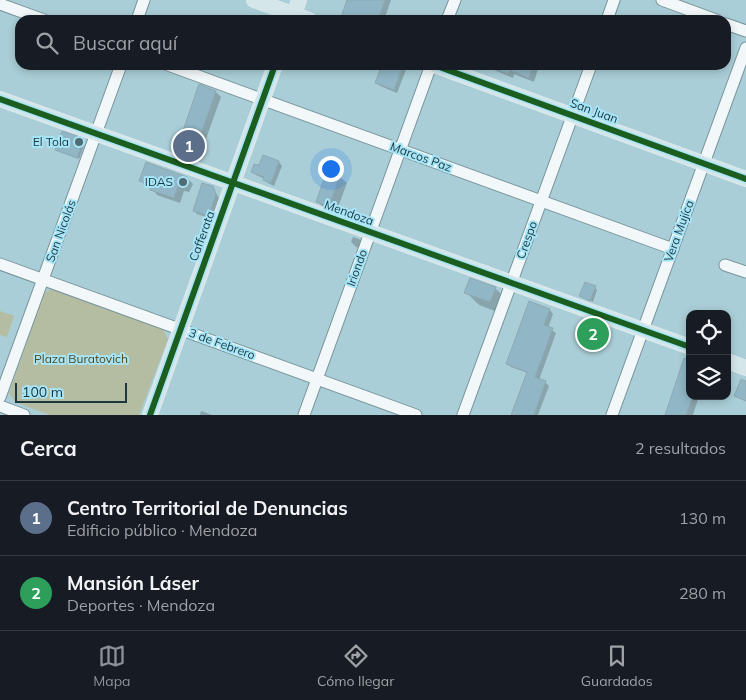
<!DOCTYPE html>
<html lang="es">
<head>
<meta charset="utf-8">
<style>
	:root { --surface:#171b24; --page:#242831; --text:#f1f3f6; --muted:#9ea1a6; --line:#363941; --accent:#8c9099 }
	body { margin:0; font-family:Mulish,sans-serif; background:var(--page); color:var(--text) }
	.controls { position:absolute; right:15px; bottom:15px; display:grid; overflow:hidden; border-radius:10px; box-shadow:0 2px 8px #0003 }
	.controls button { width:45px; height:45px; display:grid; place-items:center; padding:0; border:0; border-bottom:1px solid var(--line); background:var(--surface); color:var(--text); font:25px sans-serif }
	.scale { position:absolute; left:15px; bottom:12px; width:112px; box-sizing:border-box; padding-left:5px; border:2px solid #1d373e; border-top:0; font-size:14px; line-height:18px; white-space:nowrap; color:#1d373e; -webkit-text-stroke:4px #a5e5f7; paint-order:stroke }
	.you { position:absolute; left:330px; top:168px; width:18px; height:18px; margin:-12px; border:4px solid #fff; border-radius:50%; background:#1a73e8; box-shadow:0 0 0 8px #1a73e833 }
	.badge { display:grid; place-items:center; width:32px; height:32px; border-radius:50%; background:var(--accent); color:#fff; font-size:16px; font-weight:700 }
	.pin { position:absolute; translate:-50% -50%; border:2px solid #fff; box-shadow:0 1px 5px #0006 }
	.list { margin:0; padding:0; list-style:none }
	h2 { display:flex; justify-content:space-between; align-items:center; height:65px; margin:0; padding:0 20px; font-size:21px }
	h2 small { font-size:16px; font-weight:400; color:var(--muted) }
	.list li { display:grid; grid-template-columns:32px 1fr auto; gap:15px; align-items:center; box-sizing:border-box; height:75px; padding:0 20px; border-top:1px solid var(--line) }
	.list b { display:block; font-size:19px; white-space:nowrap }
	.list p { margin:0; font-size:16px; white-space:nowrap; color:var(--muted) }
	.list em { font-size:16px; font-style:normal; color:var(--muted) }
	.icon { flex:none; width:28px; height:28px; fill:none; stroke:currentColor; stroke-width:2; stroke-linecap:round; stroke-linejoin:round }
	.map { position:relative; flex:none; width:746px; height:415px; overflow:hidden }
	.search { position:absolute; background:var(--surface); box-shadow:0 2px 8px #0003; left:15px; right:15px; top:15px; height:55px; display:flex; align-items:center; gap:12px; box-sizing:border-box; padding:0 18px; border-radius:15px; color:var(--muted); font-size:19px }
	.sheet { height:215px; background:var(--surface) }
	nav { display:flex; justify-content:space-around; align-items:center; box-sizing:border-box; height:70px; border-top:1px solid var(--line); background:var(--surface); font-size:14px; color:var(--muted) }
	nav a { display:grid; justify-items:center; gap:2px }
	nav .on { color:var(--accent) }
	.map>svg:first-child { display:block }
	.green { fill:#b4bda1 }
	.shadow { fill:#0003 }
	.building { fill:#91b6c5; stroke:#8fa9b3 }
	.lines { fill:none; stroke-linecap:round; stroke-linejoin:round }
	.minor-casing { stroke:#78949b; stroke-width:13 }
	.major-casing { stroke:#d9e9ed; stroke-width:16 }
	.minor { stroke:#f2f8f9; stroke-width:11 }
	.major { stroke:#d5e6ea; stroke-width:14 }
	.cycleway-casing { stroke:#a5e5f7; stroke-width:9 }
	.cycleway { stroke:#1b5e20; stroke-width:6 }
	.poi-dot { fill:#4e6c74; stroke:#a5e5f7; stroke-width:2 }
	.labels { text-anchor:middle; stroke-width:4; stroke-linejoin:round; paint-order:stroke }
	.street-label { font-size:12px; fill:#1d373e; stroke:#a5e5f7 }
	.poi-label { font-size:12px; fill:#1d373e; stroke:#a5e5f7; text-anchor:end }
	.park-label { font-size:12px; fill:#51471c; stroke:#a5e5f7 }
</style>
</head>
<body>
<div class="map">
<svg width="746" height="415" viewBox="0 0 746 415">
	<rect width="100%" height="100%" fill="#aaced7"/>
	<!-- green -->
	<g class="green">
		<polygon points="53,288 162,328 168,339 139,415 49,415 15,402 9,393 44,293"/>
		<polygon points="0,311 14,316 7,337 0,335"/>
	</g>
	<!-- shadow -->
	<g class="shadow">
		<polygon points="348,0 391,0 384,20 341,20"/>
		<polygon points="383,65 397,65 406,70 397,93 380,86 377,83"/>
		<polygon points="489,65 534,65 538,69 534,82 514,74 513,78 494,70"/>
		<polygon points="200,86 216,92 221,97 198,161 182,156 177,151"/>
		<polygon points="80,138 84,146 79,159 57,150"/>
		<polygon points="264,157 279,162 282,166 274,186 268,183 265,179 256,175 252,172 260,167"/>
		<polygon points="147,164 187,178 193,184 189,192 184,191 180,203 157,195 152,188 147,187 141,181"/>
		<polygon points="339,176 347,183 336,213 325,209 317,201"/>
		<polygon points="212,187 219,198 212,219 197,214 194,211"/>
		<polygon points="353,237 359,239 364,244 362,249 356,247 351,242"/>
		<polygon points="595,287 597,290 593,302 581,296"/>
		<polygon points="495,288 508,301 503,314 479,305 466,292"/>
		<polygon points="530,303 550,310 553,314 548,328 556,333 539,380 545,382 549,386 538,415 513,415 528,373 511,367 507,363"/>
		<polygon points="690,396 699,396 693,415 666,415"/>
		<polygon points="201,411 212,415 200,415"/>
	</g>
	<!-- building -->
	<g class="building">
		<polygon points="347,0 385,0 378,20 340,20"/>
		<polygon points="382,65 403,65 394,90 375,83"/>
		<polygon points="487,65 533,65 529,78 510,70 508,74"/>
		<polygon points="199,84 216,91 193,157 176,151"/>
		<polygon points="62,131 81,137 82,143 77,158 55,150"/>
		<polygon points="263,155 279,161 271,183 263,180 264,177 251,172 254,164 259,165"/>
		<polygon points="146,162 187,177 184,187 178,186 174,198 150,190 151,185 139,181"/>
		<polygon points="327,170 340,175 329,206 316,202"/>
		<polygon points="202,183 213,186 216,194 209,216 193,211"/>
		<polygon points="470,278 496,287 490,302 464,293"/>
		<polygon points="585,282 596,286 590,301 579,296"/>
		<polygon points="529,301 550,309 544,325 553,328 535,377 546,381 534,415 511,415 527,372 506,364"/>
		<polygon points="684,358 690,360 690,396 693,396 686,415 665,415"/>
		<polygon points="741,379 746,381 746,401 734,396"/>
	</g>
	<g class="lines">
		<defs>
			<g id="minor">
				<polyline points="662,0 716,20"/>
				<polyline points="0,4 44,20"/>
				<polyline points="137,20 144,0"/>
				<polyline points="447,20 455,0"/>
				<polyline points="607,20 614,0"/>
				<polyline points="726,24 746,31"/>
				<polyline points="168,65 673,249"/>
				<polyline points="0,264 416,415"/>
				<polyline points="725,265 746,272"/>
				<polyline points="0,397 121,65"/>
				<polyline points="0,406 24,415"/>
				<polyline points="304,415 431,65"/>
				<polyline points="463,415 591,65"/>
				<polyline points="612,415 746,48"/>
			</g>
			<g id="major">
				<polyline points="254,0 309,20"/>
				<polyline points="292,20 299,0"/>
				<polyline points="434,65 746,179"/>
				<polyline points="0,99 690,347"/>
				<polyline points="727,361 746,368"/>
				<polyline points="150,415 275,65"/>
			</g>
		</defs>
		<!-- minor casing -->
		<use href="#minor" class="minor-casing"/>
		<!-- major casing -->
		<use href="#major" class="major-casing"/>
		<!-- minor -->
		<use href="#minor" class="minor"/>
		<!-- major -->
		<use href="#major" class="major"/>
		<defs>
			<g id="cycleway">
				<polyline points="434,65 746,179"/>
				<polyline points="0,99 690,347"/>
				<polyline points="150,415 275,65"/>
			</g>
		</defs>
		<!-- cycleway casing -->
		<use href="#cycleway" class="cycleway-casing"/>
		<!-- cycleway -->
		<use href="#cycleway" class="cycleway"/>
	</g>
	<!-- markers -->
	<g class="poi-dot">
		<circle cx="79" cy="142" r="5"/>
		<circle cx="183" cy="182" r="5"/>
	</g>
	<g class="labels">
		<!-- street labels -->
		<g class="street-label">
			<text transform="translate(594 111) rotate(20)" y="4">San Juan</text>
			<text transform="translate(421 157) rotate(20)" y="4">Marcos Paz</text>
			<text transform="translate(349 213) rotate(20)" y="4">Mendoza</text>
			<text transform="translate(61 231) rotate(-70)" y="4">San Nicolás</text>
			<text transform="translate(679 231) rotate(-70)" y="4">Vera Mujíca</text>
			<text transform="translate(202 236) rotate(-70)" y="4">Cafferata</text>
			<text transform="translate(527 240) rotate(-70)" y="4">Crespo</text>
			<text transform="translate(357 268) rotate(-70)" y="4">Iriondo</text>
			<text transform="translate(222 344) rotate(20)" y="4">3 de Febrero</text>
		</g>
		<!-- poi labels -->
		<g class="poi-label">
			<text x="69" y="146">El Tola</text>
			<text x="173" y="186">IDAS</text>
		</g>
		<!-- park labels -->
		<g class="park-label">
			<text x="81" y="363">Plaza Buratovich</text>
		</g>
	</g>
</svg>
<div class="controls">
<button><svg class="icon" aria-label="locate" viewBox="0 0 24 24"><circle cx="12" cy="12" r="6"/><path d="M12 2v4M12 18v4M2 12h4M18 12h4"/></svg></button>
<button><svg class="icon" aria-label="layers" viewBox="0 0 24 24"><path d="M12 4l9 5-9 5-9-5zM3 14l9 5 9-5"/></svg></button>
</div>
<div class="scale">100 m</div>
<div class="you"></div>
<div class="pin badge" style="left:189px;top:146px;background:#5c6f8a">1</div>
<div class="pin badge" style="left:593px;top:334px;background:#2e9e5b">2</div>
<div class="search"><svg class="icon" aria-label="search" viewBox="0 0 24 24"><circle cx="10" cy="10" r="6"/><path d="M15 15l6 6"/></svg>Buscar aquí</div>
</div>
<section class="sheet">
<h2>Cerca<small>2 resultados</small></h2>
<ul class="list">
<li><span class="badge" style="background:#5c6f8a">1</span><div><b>Centro Territorial de Denuncias</b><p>Edificio público · Mendoza</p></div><em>130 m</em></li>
<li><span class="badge" style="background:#2e9e5b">2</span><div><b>Mansión Láser</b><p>Deportes · Mendoza</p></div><em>280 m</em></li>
</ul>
</section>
<nav>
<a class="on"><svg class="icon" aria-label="map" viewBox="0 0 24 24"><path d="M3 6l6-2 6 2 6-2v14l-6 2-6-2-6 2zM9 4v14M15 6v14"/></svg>Mapa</a>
<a><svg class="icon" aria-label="directions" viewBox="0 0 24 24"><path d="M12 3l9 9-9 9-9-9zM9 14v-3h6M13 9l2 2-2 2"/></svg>Cómo llegar</a>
<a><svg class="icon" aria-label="saved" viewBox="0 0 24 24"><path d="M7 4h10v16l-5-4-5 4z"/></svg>Guardados</a>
</nav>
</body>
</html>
